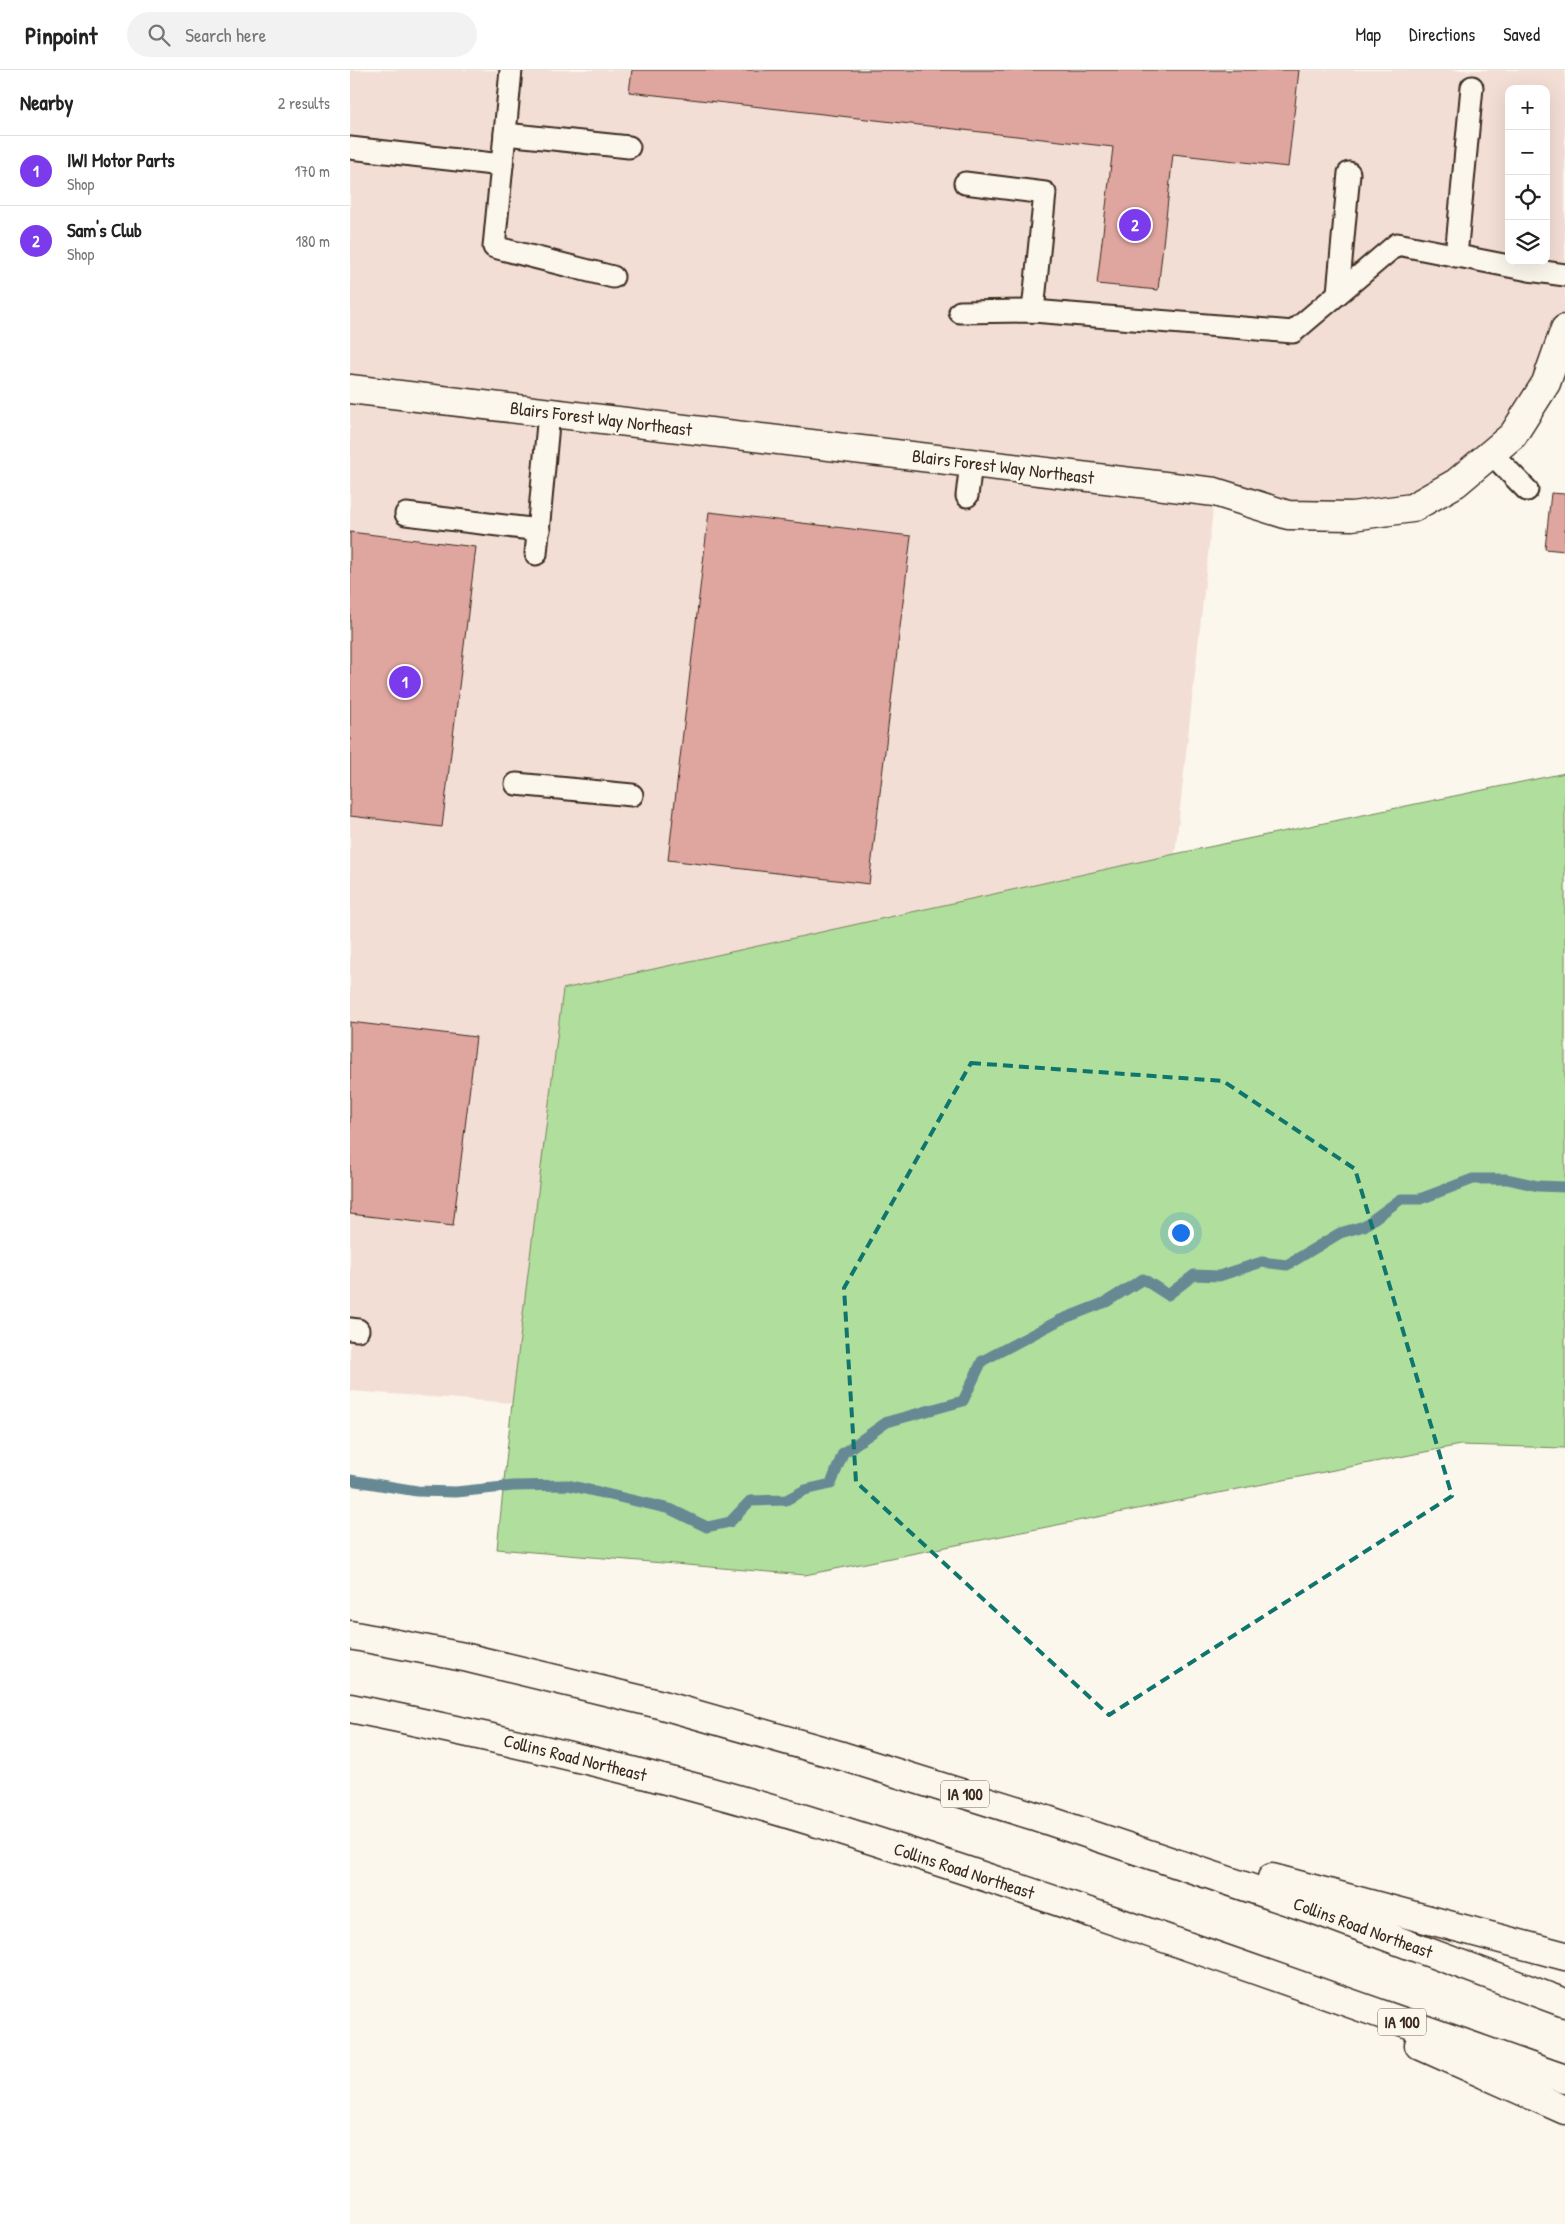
<!DOCTYPE html>
<html lang="en">
<head>
<meta charset="utf-8">
<style>
	:root { --surface:#fff; --page:#f2f2f2; --text:#222; --muted:#767676; --line:#e0e0e0; --accent:#7c3aed }
	body { margin:0; font-family:"Patrick Hand",sans-serif; background:var(--page); color:var(--text) }
	.controls { position:absolute; right:15px; top:15px; display:grid; overflow:hidden; border-radius:10px; box-shadow:0 5px 20px #0002 }
	.controls button { width:45px; height:45px; display:grid; place-items:center; padding:0; border:0; border-bottom:1px solid var(--line); background:var(--surface); color:var(--text); font:25px sans-serif }
	.you { position:absolute; left:830px; top:1162px; width:18px; height:18px; margin:-12px; border:4px solid #fff; border-radius:50%; background:#1a73e8; box-shadow:0 0 0 8px #1a73e833 }
	.badge { display:grid; place-items:center; width:32px; height:32px; border-radius:50%; background:var(--accent); color:#fff; font-size:16px; font-weight:700 }
	.pin { position:absolute; translate:-50% -50%; border:2px solid #fff; box-shadow:0 1px 5px #0006 }
	.list { margin:0; padding:0; list-style:none }
	h2 { display:flex; justify-content:space-between; align-items:center; height:65px; margin:0; padding:0 20px; font-size:21px }
	h2 small { font-size:16px; font-weight:400; color:var(--muted) }
	.list li { display:grid; grid-template-columns:32px 1fr auto; gap:15px; align-items:center; box-sizing:border-box; height:70px; padding:0 20px; border-top:1px solid var(--line) }
	.list b { display:block; font-size:19px; white-space:nowrap }
	.list p { margin:0; font-size:16px; white-space:nowrap; color:var(--muted) }
	.list em { font-size:16px; font-style:normal; color:var(--muted) }
	.icon { flex:none; width:28px; height:28px; fill:none; stroke:currentColor; stroke-width:2; stroke-linecap:round; stroke-linejoin:round }
	.map { position:relative; flex:none; width:1215px; height:2154px; overflow:hidden }
	header { display:flex; align-items:center; gap:30px; box-sizing:border-box; height:70px; padding:0 25px; background:var(--surface); border-bottom:1px solid var(--line) }
	header strong { font-size:24px }
	nav { display:flex; gap:28px; margin-inline-start:auto; font-size:18px }
	.search { width:350px; height:45px; background:var(--page); display:flex; align-items:center; gap:12px; box-sizing:border-box; padding:0 18px; border-radius:28px; color:var(--muted); font-size:19px }
	main { display:flex }
	aside { flex:1; background:var(--surface) }
	.map>svg:first-child { display:block }
	.built { fill:#f3ded5; fill-rule:evenodd }
	.green { fill:#b0de9c; stroke:#76845d }
	.lines { fill:none; stroke-linecap:round; stroke-linejoin:round }
	.stream { stroke:#668994; stroke-width:11 }
	.building { fill:#dfa59f; stroke:#3b2a1e }
	.lane-casing { stroke:#3b2a1e; stroke-width:25 }
	.street-casing { stroke:#3b2a1e; stroke-width:31 }
	.highway-casing { stroke:#3b2a1e; stroke-width:31 }
	.lane { stroke:#fbf7ec; stroke-width:21 }
	.street { stroke:#fbf7ec; stroke-width:28 }
	.highway { stroke:#fbf7ec; stroke-width:28 }
	.marked { fill:none; stroke:#0f766e; stroke-width:4; stroke-dasharray:10 6; stroke-linejoin:round }
	.labels { text-anchor:middle; stroke-width:5; stroke-linejoin:round; paint-order:stroke }
	.shield { fill:#fbf7ec; stroke:#75685c; stroke-width:1 }
	.shield-label { font-size:16px; font-weight:bold; fill:#3b2a1e }
	.street-label { font-size:18px; fill:#3b2a1e; stroke:#fbf7ec }
</style>
</head>
<body>
<header>
<strong>Pinpoint</strong>
<div class="search"><svg class="icon" aria-label="search" viewBox="0 0 24 24"><circle cx="10" cy="10" r="6"/><path d="M15 15l6 6"/></svg>Search here</div>
<nav><a>Map</a><a>Directions</a><a>Saved</a></nav>
</header>
<main>
<aside>
<h2>Nearby<small>2 results</small></h2>
<ul class="list">
<li><span class="badge">1</span><div><b>IWI Motor Parts</b><p>Shop</p></div><em>170 m</em></li>
<li><span class="badge">2</span><div><b>Sam's Club</b><p>Shop</p></div><em>180 m</em></li>
</ul>
</aside>
<div class="map">
<svg width="1215" height="2154" viewBox="0 0 1215 2154">
	<rect width="100%" height="100%" fill="#fbf7ec"/>
	<filter id="ink" filterUnits="userSpaceOnUse"><feTurbulence type="fractalNoise" baseFrequency=".02" numOctaves="2"/><feDisplacementMap in="SourceGraphic" scale="10" xChannelSelector="R" yChannelSelector="G"/><feConvolveMatrix kernelMatrix="1 2 1 2 8 2 1 2 1" color-interpolation-filters="sRGB"/></filter>
	<g filter="url(#ink)">
		<!-- built -->
		<path class="built" d="M 0,0 L 1215,0 L 1215,259 L 1196,313 L 1106,413 L 1006,446 L 865,422 L 825,784 L 213,919 L 162,1333 L 0,1321 ZM 1159,19 L 1196,19 L 1196,191 L 1159,191 Z"/>
		<!-- green -->
		<polygon class="green" points="1215,703 1215,1378 1110,1375 455,1505 147,1479 162,1333 213,919 825,784"/>
		<g class="lines">
			<!-- stream -->
			<polyline class="stream" points="0,1410 67,1421 106,1422 163,1416 218,1415 320,1439 357,1457 380,1452 400,1431 436,1430 455,1420 481,1414 493,1383 537,1352 613,1331 632,1291 710,1250 756,1232 793,1209 818,1225 844,1205 869,1206 912,1192 937,1195 990,1163 1014,1156 1051,1129 1070,1129 1123,1109 1157,1109 1188,1116 1215,1117"/>
		</g>
		<!-- building -->
		<g class="building">
			<polygon points="282,0 949,0 938,97 823,84 808,220 747,214 763,77 279,22"/>
			<polygon points="1201,423 1215,424 1215,481 1195,479"/>
			<polygon points="359,442 561,466 519,814 318,790"/>
			<polygon points="0,462 126,477 92,757 0,746"/>
			<polygon points="0,952 126,967 103,1156 0,1144"/>
		</g>
		<g class="lines">
			<defs>
				<g id="lane">
					<polyline points="155,64 279,77"/>
					<polyline points="0,78 152,95 161,0"/>
					<polyline points="152,95 144,177 263,207"/>
					<polyline points="615,113 695,123 683,241"/>
					<polyline points="1106,186 1122,17"/>
					<polyline points="988,223 999,103"/>
					<polyline points="610,242 683,241 943,262 1047,174 1179,200 1215,205"/>
					<polyline points="1141,383 1177,420"/>
					<polyline points="617,426 621,393"/>
					<polyline points="56,444 189,460"/>
					<polyline points="186,484 199,343"/>
					<polyline points="166,714 282,725"/>
					<polyline points="0,1259 8,1260"/>
				</g>
				<polyline id="street" points="0,319 865,422 938,445 1002,446 1062,438 1106,413 1163,365 1196,313 1215,259"/>
				<g id="highway">
					<polyline points="0,1565 114,1587 309,1634 492,1686 688,1747 968,1841 1215,1933"/>
					<path d="M 0,1638 C 163,1671 325,1708 484,1758 C 729,1835 972,1924 1215,2009"/>
					<polyline points="922,1808 1215,1886"/>
					<polyline points="1069,1975 1215,2040"/>
				</g>
			</defs>
			<!-- lane casing -->
			<use href="#lane" class="lane-casing"/>
			<!-- street casing -->
			<use href="#street" class="street-casing"/>
			<!-- highway casing -->
			<use href="#highway" class="highway-casing"/>
			<!-- lane -->
			<use href="#lane" class="lane"/>
			<!-- street -->
			<use href="#street" class="street"/>
			<!-- highway -->
			<use href="#highway" class="highway"/>
		</g>
	</g>
	<!-- marked area -->
	<path class="marked" d="M 621,993 L 873,1011 L 1005,1099 L 1102,1426 L 759,1645 L 506,1412 L 494,1218 Z"/>
	<g class="labels">
		<!-- shield labels -->
		<g class="shield">
			<rect x="591" y="1710.5" width="48" height="27" rx="4"/>
			<rect x="1028" y="1938.5" width="48" height="27" rx="4"/>
		</g>
		<g class="shield-label">
			<text x="615" y="1730">IA 100</text>
			<text x="1052" y="1958">IA 100</text>
		</g>
		<!-- street labels -->
		<g class="street-label">
			<text transform="translate(251 349) rotate(7)" y="6">Blairs Forest Way Northeast</text>
			<text transform="translate(653 397) rotate(7)" y="6">Blairs Forest Way Northeast</text>
			<text transform="translate(225 1688) rotate(14)" y="6">Collins Road Northeast</text>
			<text transform="translate(614 1801) rotate(18)" y="6">Collins Road Northeast</text>
			<text transform="translate(1013 1858) rotate(20)" y="6">Collins Road Northeast</text>
		</g>
	</g>
</svg>
<div class="controls">
<button>+</button>
<button>−</button>
<button><svg class="icon" aria-label="locate" viewBox="0 0 24 24"><circle cx="12" cy="12" r="6"/><path d="M12 2v4M12 18v4M2 12h4M18 12h4"/></svg></button>
<button><svg class="icon" aria-label="layers" viewBox="0 0 24 24"><path d="M12 4l9 5-9 5-9-5zM3 14l9 5 9-5"/></svg></button>
</div>
<div class="you"></div>
<div class="pin badge" style="left:55px;top:612px">1</div>
<div class="pin badge" style="left:785px;top:155px">2</div>
</div>
</main>
</body>
</html>
